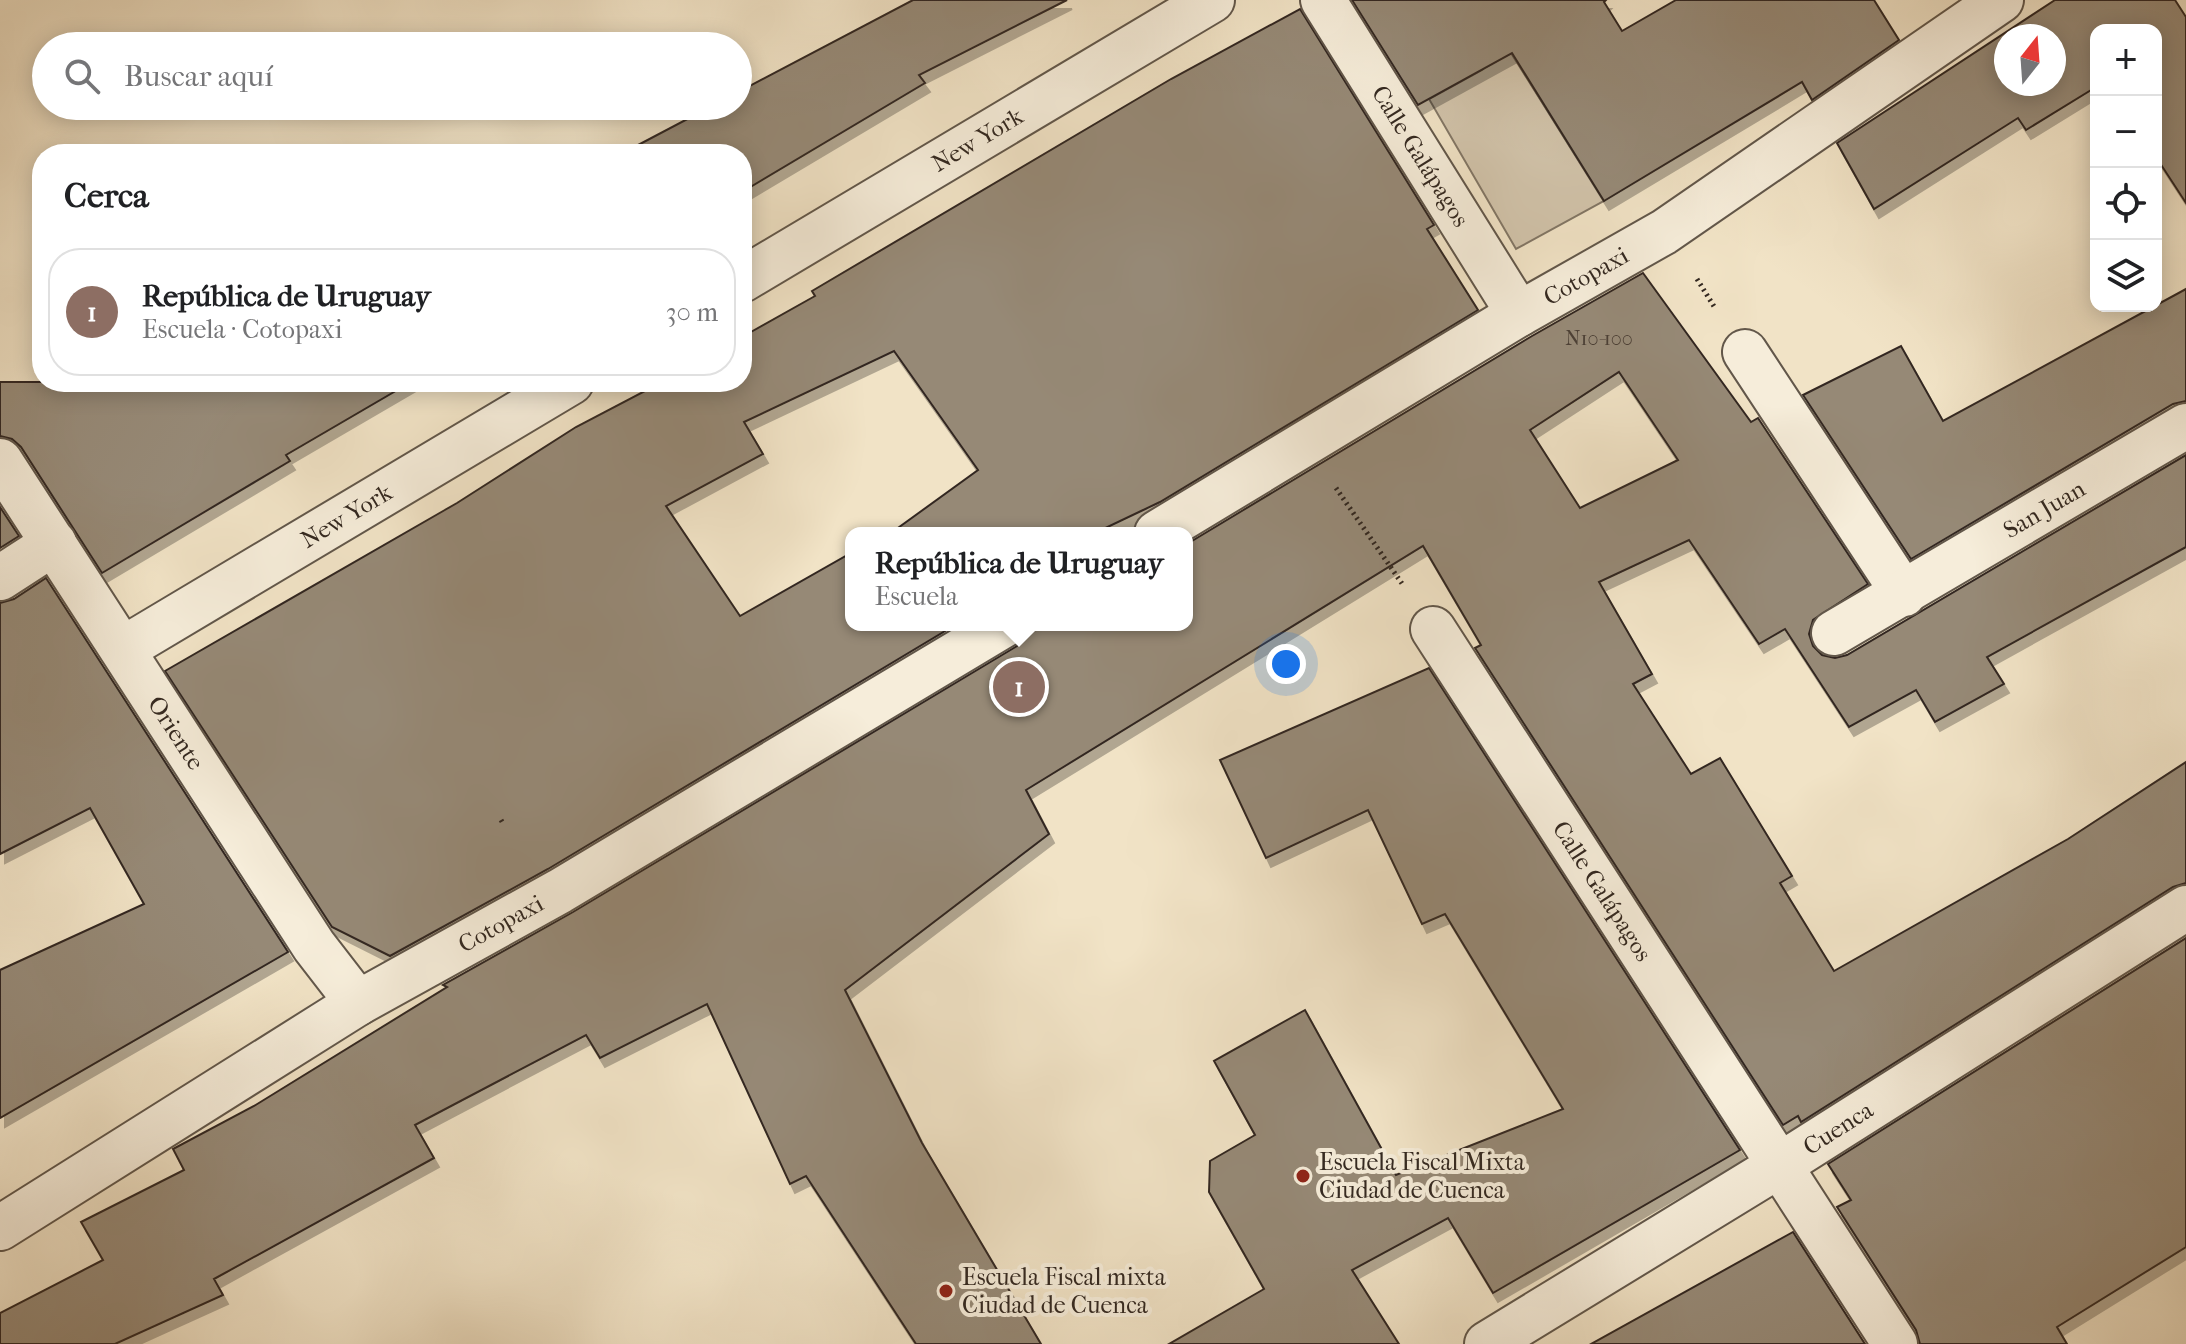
<!DOCTYPE html>
<html lang="es">
<head>
<meta charset="utf-8">
<style>
	:root { --surface:#fff; --page:#f6f6f6; --text:#202124; --muted:#757577; --line:#e0e0e0; --accent:#0f766e }
	body { margin:0; font-family:"IM FELL French Canon",serif; background:var(--page); color:var(--text) }
	.controls { position:absolute; right:24px; top:24px; display:grid; overflow:hidden; border-radius:16px; box-shadow:0 4px 20px #0003 }
	.controls button { width:72px; height:72px; display:grid; place-items:center; padding:0; border:0; border-bottom:2px solid var(--line); background:var(--surface); color:var(--text); font:40px sans-serif }
	.compass { position:absolute; left:1994px; top:24px; width:72px; height:72px; border-radius:50%; background:var(--surface); box-shadow:0 4px 20px #0003; rotate:17deg }
	.you { position:absolute; left:1286px; top:664px; width:28px; height:28px; margin:-20px; border:6px solid #fff; border-radius:50%; background:#1a73e8; box-shadow:0 0 0 12px #1a73e833 }
	.badge { display:grid; place-items:center; width:52px; height:52px; border-radius:50%; background:var(--accent); color:#fff; font-size:26px; font-weight:700 }
	.pin { position:absolute; translate:-50% -50%; border:4px solid #fff; box-shadow:0 2px 8px #0006 }
	.popup { position:absolute; left:845px; top:527px; width:348px; height:104px; box-sizing:border-box; display:grid; place-content:center; border-radius:16px; background:var(--surface); filter:drop-shadow(0 2px 6px #0005); font-size:26px; white-space:nowrap; color:var(--muted) }
	.popup b { font-size:30px; color:var(--text) }
	.popup::after { content:''; position:absolute; left:50%; top:100%; margin-left:-16px; border:16px solid transparent; border-top-color:var(--surface) }
	.list { margin:0; padding:0; list-style:none }
	h2 { display:flex; justify-content:space-between; align-items:center; height:104px; margin:0; padding:0 32px; font-size:34px }
	h2 small { font-size:26px; font-weight:400; color:var(--muted) }
	.list li { display:grid; grid-template-columns:52px 1fr auto; gap:24px; align-items:center; box-sizing:border-box; height:128px; margin:0 16px 16px; padding:0 16px; border:2px solid var(--line); border-radius:32px }
	.list b { display:block; font-size:30px; white-space:nowrap }
	.list p { margin:0; font-size:26px; white-space:nowrap; color:var(--muted) }
	.list em { font-size:26px; font-style:normal; color:var(--muted) }
	.icon { flex:none; width:44px; height:44px; fill:none; stroke:currentColor; stroke-width:2; stroke-linecap:round; stroke-linejoin:round }
	.map { position:relative; flex:none; width:2186px; height:1344px; overflow:hidden }
	.search { position:absolute; background:var(--surface); box-shadow:0 4px 20px #0003; left:32px; top:32px; width:720px; height:88px; display:flex; align-items:center; gap:20px; box-sizing:border-box; padding:0 28px; border-radius:44px; color:var(--muted); font-size:30px }
	.panel { position:absolute; background:var(--surface); box-shadow:0 4px 20px #0003; left:32px; top:144px; width:720px; height:248px; border-radius:32px }
	.map>svg:first-child { display:block }
	.green { fill:#d1c3aa; stroke:#827665; stroke-width:2 }
	.building { fill:#968976; stroke:#332820; stroke-width:2; fill-rule:evenodd; filter:url(#shadow) }
	.lines { fill:none; stroke-linecap:round; stroke-linejoin:round }
	.minor-casing { stroke:#62574a; stroke-width:48 }
	.path { stroke:#332820; stroke-width:5; stroke-dasharray:2 4; stroke-linecap:butt }
	.minor { stroke:#f6edda; stroke-width:44 }
	.poi-dot { fill:#8f2418; stroke:#f6edda; stroke-width:3 }
	.labels { text-anchor:middle; stroke-width:8; stroke-linejoin:round; paint-order:stroke }
	.number-label { font-size:20px; fill:#4c4036 }
	.street-label { font-size:24px; fill:#332820; stroke:#f6edda }
	.poi-label { font-size:24px; fill:#332820; stroke:#f6edda; text-anchor:start }
</style>
</head>
<body>
<div class="map">
<svg width="2186" height="1344" viewBox="0 0 2186 1344">
	<defs>
		<filter id="shadow"><feDropShadow dx="5" dy="9" stdDeviation="0" flood-color="#0004"/></filter>
	</defs>
	<rect width="100%" height="100%" fill="#f1e3c6"/>
	<filter id="stains"><feTurbulence type="fractalNoise" baseFrequency=".0025" numOctaves="4"/><feColorMatrix values="0 0 0 0 .2 0 0 0 0 .09 0 0 0 0 .02 0 0 0 .5 -.17"/></filter>
	<radialGradient id="worn" r=".72"><stop offset=".6" stop-color="#630" stop-opacity="0"/><stop offset="1" stop-color="#630" stop-opacity=".3"/></radialGradient>
	<!-- green -->
	<polygon class="green" points="1506,45 1604,201 1516,249 1429,99 1482,70"/>
	<!-- building -->
	<g class="building">
		<polygon points="913,0 1067,0 919,75 925,83 742,192 742,154 621,154 712,106 738,106 738,92"/>
		<polygon points="1352,0 1606,0 1604,2 1622,31 1676,0 1874,0 1899,40 1812,100 1802,82 1604,201 1512,53 1418,105"/>
		<path d="M 2055,0 L 2175,0 L 2186,17 L 2186,203 L 2156,157 L 2156,30 L 2096,30 L 2096,87 L 2026,130 L 2018,118 L 1874,209 L 1837,143 ZM 2006,36 L 2054,36 L 2054,84 L 2006,84 Z"/>
		<polygon points="1300,9 1434,225 1427,229 1478,310 1160,502 1095,533 891,533 978,470 894,351 744,422 763,454 666,506 740,616 851,553 851,625 955,625 548,869 390,956 332,927 165,671 457,503 576,427 662,382 742,382 742,337 815,296 812,291 1171,79"/>
		<path d="M 1643,273 L 1751,422 L 1758,418 L 1868,584 L 1813,620 L 1809,634 L 1813,646 L 1822,655 L 1835,658 L 1847,655 L 2186,455 L 2186,547 L 1987,657 L 2004,684 L 1935,722 L 1916,690 L 1849,727 L 1785,629 L 1759,644 L 1689,540 L 1599,582 L 1652,674 L 1633,684 L 1691,774 L 1720,758 L 1792,876 L 1780,883 L 1834,971 L 2068,839 L 2186,762 L 2186,883 L 2173,887 L 1801,1122 L 1798,1116 L 1783,1125 L 1475,648 L 1481,645 L 1423,546 L 1026,790 L 1049,834 L 845,990 L 922,1143 L 1041,1344 L 916,1344 L 806,1176 L 790,1184 L 707,1004 L 600,1058 L 586,1035 L 415,1125 L 434,1158 L 214,1279 L 223,1295 L 115,1344 L 0,1344 L 0,1313 L 103,1260 L 81,1222 L 184,1170 L 173,1149 L 254,1106 L 447,987 L 443,985 L 573,912 L 1017,646 L 1025,638 L 1029,625 L 1187,625 L 1187,544 L 1532,336 ZM 1619,372 L 1678,460 L 1580,508 L 1530,430 Z"/>
		<polygon points="2186,289 2186,401 2173,404 1911,559 1803,395 1901,346 1943,421"/>
		<polygon points="0,382 411,382 286,455 290,461 102,573 21,447 12,439 0,436"/>
		<polygon points="0,507 19,536 0,548"/>
		<polygon points="46,578 288,952 0,1118 0,970 144,904 90,808 0,854 0,603 14,599"/>
		<polygon points="1429,668 1740,1150 1493,1293 1448,1218 1352,1270 1399,1344 1169,1344 1264,1289 1209,1192 1210,1161 1255,1135 1214,1061 1305,1010 1396,1175 1563,1109 1445,914 1422,924 1368,810 1266,858 1220,760"/>
		<polygon points="2186,938 2186,1247 2057,1327 2067,1344 1920,1344 1916,1330 1837,1207 1851,1200 1828,1164"/>
		<polygon points="1793,1232 1865,1344 1591,1344"/>
	</g>
	<g class="lines">
		<defs>
			<g id="minor">
				<path id="s1" d="M 1323,0 L 1519,314"/>
				<path id="s2" d="M 742,280 L 1212,0"/>
				<polyline points="1745,352 1904,594"/>
				<path id="s3" d="M 0,461 L 314,946 L 358,1003"/>
				<path id="s4" d="M 1157,533 L 1519,314 L 1664,232 L 2001,0"/>
				<polyline points="0,578 54,543"/>
				<path id="s5" d="M 1433,629 L 1895,1344"/>
				<path id="s6" d="M 1834,633 L 2186,426"/>
				<path id="s7" d="M 123,649 L 571,382"/>
				<path id="s8" d="M 0,1228 L 358,1003 L 560,891 L 1004,625"/>
				<path id="s9" d="M 1487,1344 L 1780,1165 L 2186,908"/>
			</g>
		</defs>
		<!-- minor casing -->
		<use href="#minor" class="minor-casing"/>
		<!-- path -->
		<g class="path">
			<polyline points="1697,279 1715,308"/>
			<polyline points="1336,488 1403,585"/>
			<polyline points="501,820 504,825"/>
		</g>
		<!-- minor -->
		<use href="#minor" class="minor"/>
	</g>
	<!-- markers -->
	<g class="poi-dot">
		<circle cx="1303" cy="1176" r="8"/>
		<circle cx="946" cy="1291" r="8"/>
	</g>
	<g class="labels">
		<!-- number labels -->
		<g class="number-label">
			<text x="1599" y="345">N10-100</text>
		</g>
		<!-- street labels -->
		<g class="street-label">
			<text dy="8" stroke="none"><textPath href="#s2" startOffset="274">New York</textPath></text>
			<text dy="8" stroke="none"><textPath href="#s1" startOffset="184">Calle Galápagos</textPath></text>
			<text dy="8" stroke="none"><textPath href="#s4" startOffset="500">Cotopaxi</textPath></text>
			<text dy="8" stroke="none"><textPath href="#s6" startOffset="244">San Juan</textPath></text>
			<text dy="8" stroke="none"><textPath href="#s7" startOffset="260">New York</textPath></text>
			<text dy="8" stroke="none"><textPath href="#s3" startOffset="324">Oriente</textPath></text>
			<text dy="8" stroke="none"><textPath href="#s5" startOffset="312">Calle Galápagos</textPath></text>
			<text dy="8" stroke="none"><textPath href="#s8" startOffset="586">Cotopaxi</textPath></text>
			<text dy="8" stroke="none"><textPath href="#s9" startOffset="412">Cuenca</textPath></text>
		</g>
		<!-- poi labels -->
		<g class="poi-label">
			<text x="1319" y="1170">Escuela Fiscal Mixta<tspan x="1319" dy="28">Ciudad de Cuenca</tspan></text>
			<text x="962" y="1285">Escuela Fiscal mixta<tspan x="962" dy="28">Ciudad de Cuenca</tspan></text>
		</g>
	</g>
	<rect width="100%" height="100%" filter="url(#stains)"/>
	<rect width="100%" height="100%" fill="url(#worn)"/>
</svg>
<div class="controls">
<button>+</button>
<button>−</button>
<button><svg class="icon" aria-label="locate" viewBox="0 0 24 24"><circle cx="12" cy="12" r="6"/><path d="M12 2v4M12 18v4M2 12h4M18 12h4"/></svg></button>
<button><svg class="icon" aria-label="layers" viewBox="0 0 24 24"><path d="M12 4l9 5-9 5-9-5zM3 14l9 5 9-5"/></svg></button>
</div>
<svg class="compass" viewBox="-18 -18 36 36"><path d="M0-13l5 13h-10z" fill="#e53935"/><path d="M0 13l5-13h-10z" fill="#757577"/></svg>
<div class="you"></div>
<div class="pin badge" style="left:1019px;top:687px;background:#8d6e63">1</div>
<div class="popup"><b>República de Uruguay</b>Escuela</div>
<div class="search"><svg class="icon" aria-label="search" viewBox="0 0 24 24"><circle cx="10" cy="10" r="6"/><path d="M15 15l6 6"/></svg>Buscar aquí</div>
<section class="panel">
<h2>Cerca<small></small></h2>
<ul class="list">
<li><span class="badge" style="background:#8d6e63">1</span><div><b>República de Uruguay</b><p>Escuela · Cotopaxi</p></div><em>30 m</em></li>
</ul>
</section>
</div>
</body>
</html>
